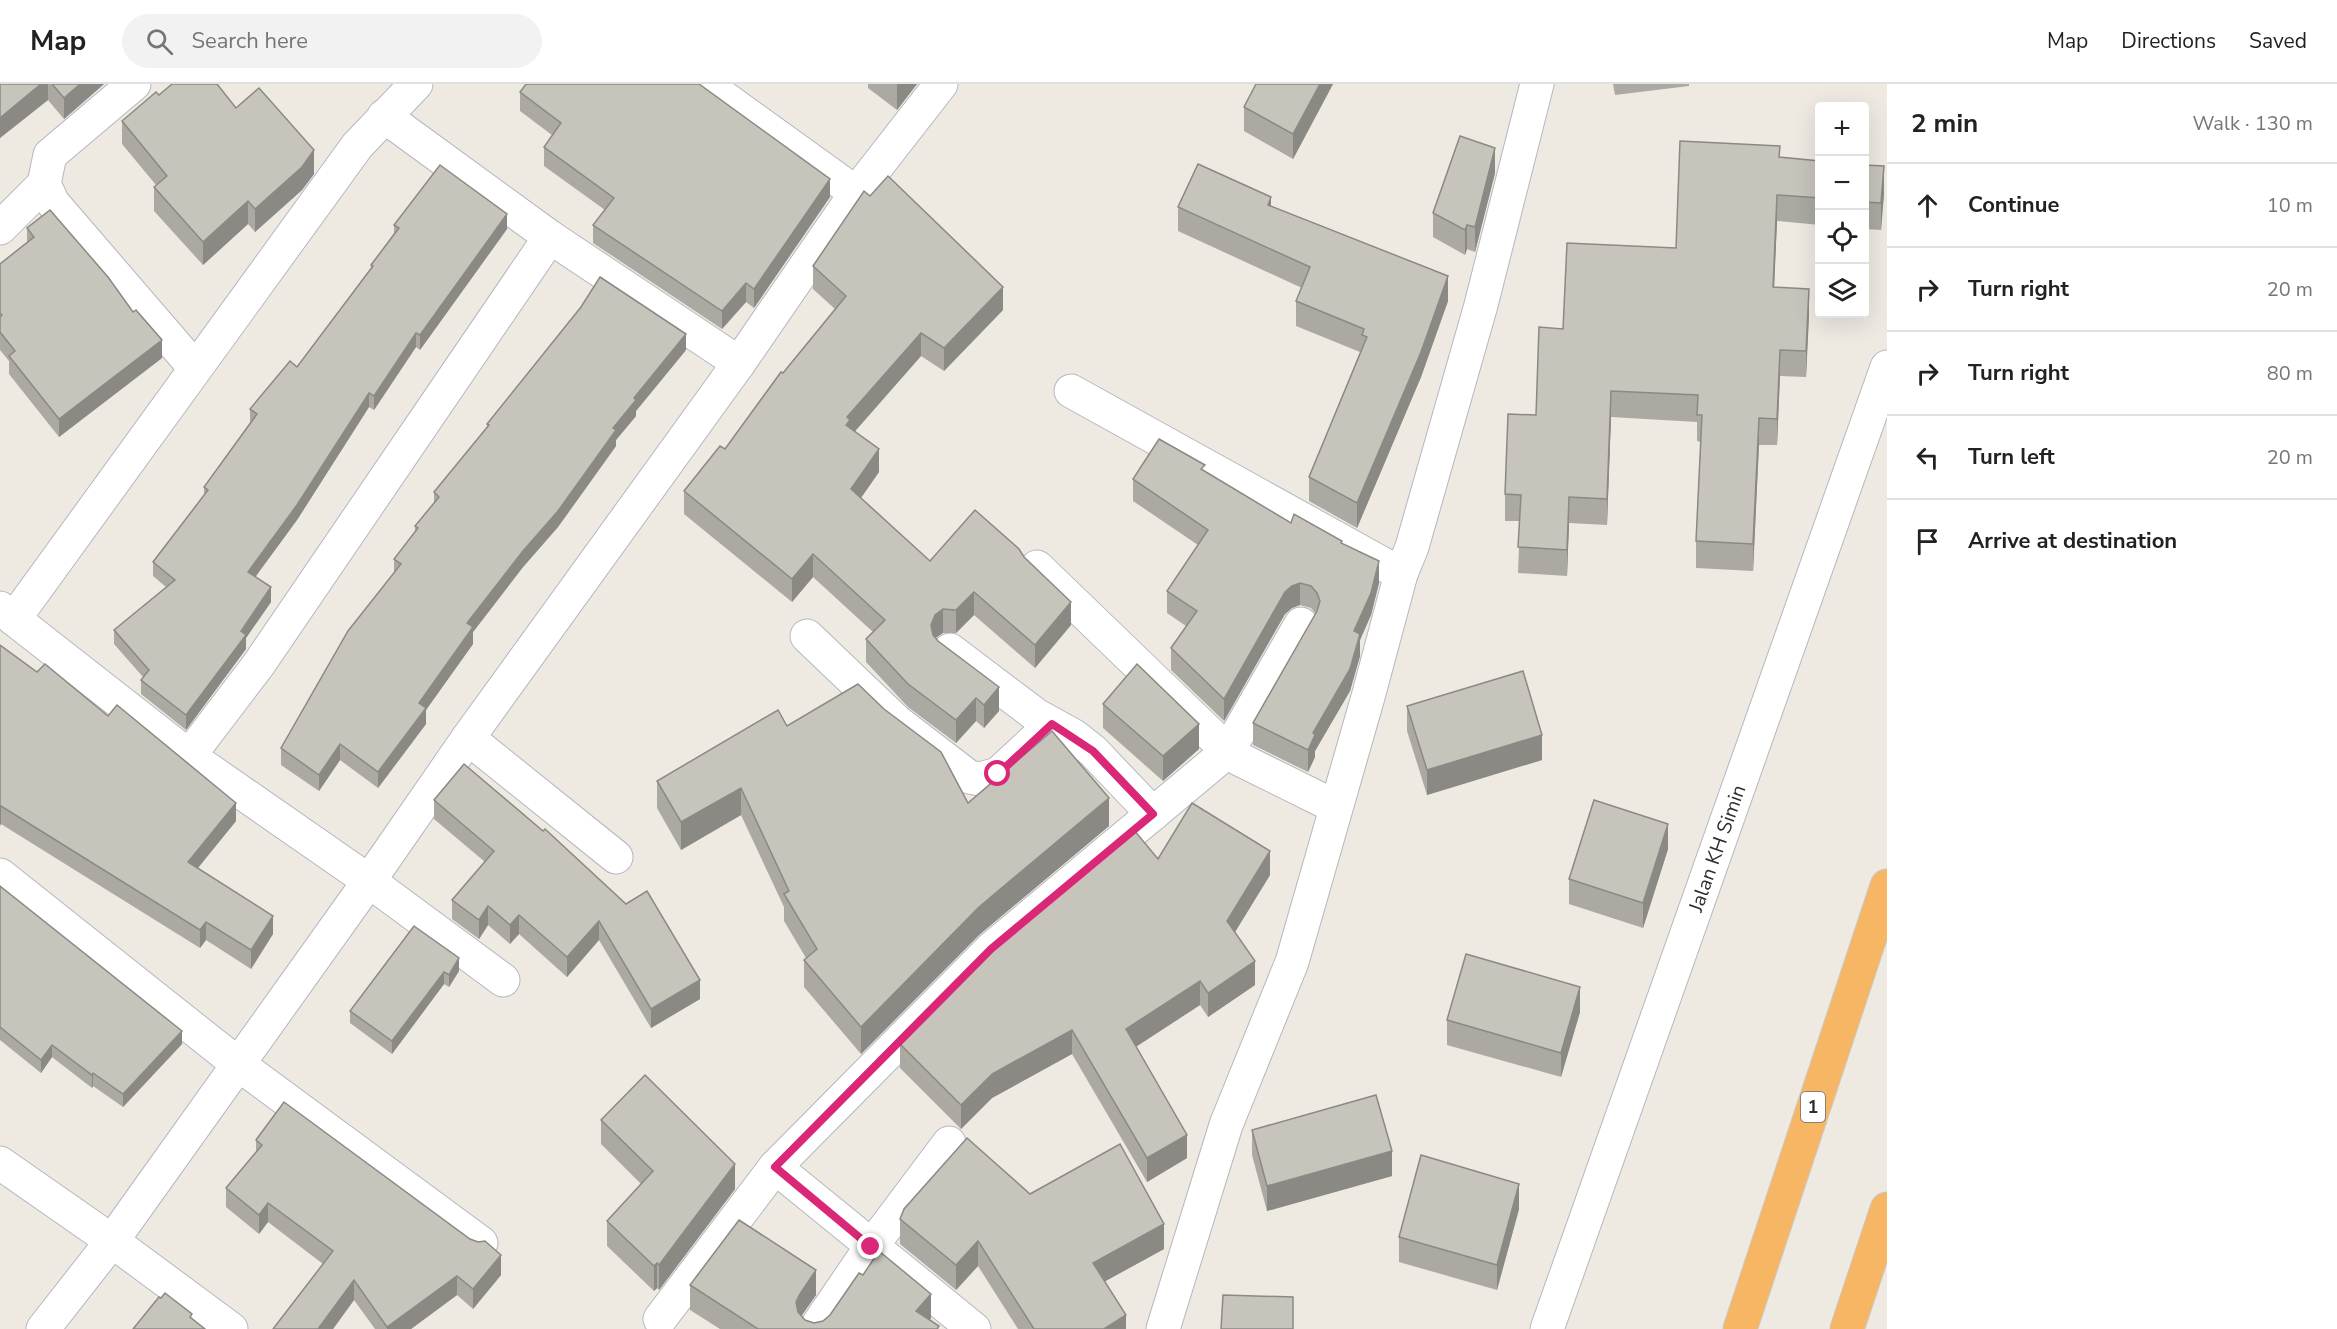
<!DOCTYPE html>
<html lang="en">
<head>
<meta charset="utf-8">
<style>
	:root { --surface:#fff; --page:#f2f2f2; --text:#222; --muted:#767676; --line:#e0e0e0 }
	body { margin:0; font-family:"Nunito Sans",sans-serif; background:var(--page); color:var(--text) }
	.controls { position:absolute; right:18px; top:18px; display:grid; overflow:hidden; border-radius:6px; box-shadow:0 6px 24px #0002 }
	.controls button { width:54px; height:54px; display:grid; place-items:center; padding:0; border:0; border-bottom:2px solid var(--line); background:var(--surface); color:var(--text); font:30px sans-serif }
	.stop { position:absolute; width:18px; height:18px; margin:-14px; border:4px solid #db2777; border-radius:50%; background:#fff }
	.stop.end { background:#db2777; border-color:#fff; box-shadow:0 2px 6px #0008 }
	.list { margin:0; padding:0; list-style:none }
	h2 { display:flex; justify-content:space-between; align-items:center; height:78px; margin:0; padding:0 24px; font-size:26px }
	h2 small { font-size:20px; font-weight:400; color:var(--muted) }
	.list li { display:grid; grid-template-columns:39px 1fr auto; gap:18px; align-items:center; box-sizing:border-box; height:84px; padding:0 24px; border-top:2px solid var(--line) }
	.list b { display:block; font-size:22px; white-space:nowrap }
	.list em { font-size:20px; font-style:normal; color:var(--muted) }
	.icon { flex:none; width:33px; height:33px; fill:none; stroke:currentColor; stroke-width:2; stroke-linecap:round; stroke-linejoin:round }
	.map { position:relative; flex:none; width:1887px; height:1245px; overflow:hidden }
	header { display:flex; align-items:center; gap:36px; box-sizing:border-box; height:84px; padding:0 30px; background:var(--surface); border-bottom:2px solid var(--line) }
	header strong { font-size:28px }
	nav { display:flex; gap:33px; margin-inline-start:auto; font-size:21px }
	.search { width:420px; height:54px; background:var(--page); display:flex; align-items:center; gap:15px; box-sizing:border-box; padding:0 21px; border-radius:33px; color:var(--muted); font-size:22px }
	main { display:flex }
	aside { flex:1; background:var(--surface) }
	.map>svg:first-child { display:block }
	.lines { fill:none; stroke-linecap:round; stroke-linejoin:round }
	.street-casing { stroke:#b5b6c0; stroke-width:35 }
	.secondary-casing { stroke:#b5b6c0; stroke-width:35 }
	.highway-casing { stroke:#c9c9c9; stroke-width:35 }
	.street { stroke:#fff; stroke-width:33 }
	.secondary { stroke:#fff; stroke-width:33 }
	.highway { stroke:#f7b663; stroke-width:33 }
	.wall { fill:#aba9a2 }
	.shaded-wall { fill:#8b8984 }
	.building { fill:#c7c4bc; stroke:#8b8984; stroke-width:1.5 }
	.route { stroke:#db2777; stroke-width:8 }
	.labels { text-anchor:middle; stroke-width:5; stroke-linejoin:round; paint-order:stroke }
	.shield { fill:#fff; stroke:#6d6d6d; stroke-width:1.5 }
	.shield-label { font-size:18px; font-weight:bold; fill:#2e2e2e }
	.street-label { font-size:20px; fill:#2e2e2e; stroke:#fff }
</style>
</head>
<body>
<header>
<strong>Map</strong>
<div class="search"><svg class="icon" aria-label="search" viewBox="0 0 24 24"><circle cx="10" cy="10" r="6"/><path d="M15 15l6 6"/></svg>Search here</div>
<nav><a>Map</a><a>Directions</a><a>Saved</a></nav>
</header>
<main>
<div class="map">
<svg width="1887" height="1245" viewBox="0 0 1887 1245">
	<rect width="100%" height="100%" fill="#eeeae2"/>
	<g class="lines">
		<defs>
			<g id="street">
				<polyline points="134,0 50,71 44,100 53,119 195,284"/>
				<polyline points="705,0 856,109"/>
				<polyline points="384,32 550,153 739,279"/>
				<polyline points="0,144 44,100"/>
				<polyline points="1071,307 1401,490"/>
				<polyline points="1037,483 1233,672 1336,723"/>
				<polyline points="0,524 189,672"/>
				<polyline points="14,535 357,62 416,0"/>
				<polyline points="807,552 896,637 969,693 980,695 998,690 1052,640"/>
				<polyline points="950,566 1036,631 1074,652 1093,667 1153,730"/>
				<polyline points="468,654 616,773"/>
				<polyline points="0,791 238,980 481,1159"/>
				<polyline points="503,896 369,797 189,672 259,580 550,153"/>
				<polyline points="0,1079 112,1157 231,1245"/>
				<polyline points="775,1083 974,1245"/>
				<polyline points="660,1235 775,1083 991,865 1228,667 1301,540"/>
				<polyline points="43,1245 112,1157 369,797 468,654 739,279 856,109 941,0"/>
				<polyline points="815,1245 871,1163 949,1059"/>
				<polyline points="1163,1245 1226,1041 1292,878 1368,613 1401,490 1412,463 1481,221 1537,0"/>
			</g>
			<g id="secondary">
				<path id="s1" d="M 1547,1245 L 1887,283"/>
			</g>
			<g id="highway">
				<polyline points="1740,1245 1887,802"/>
				<polyline points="1847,1245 1887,1125"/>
			</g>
		</defs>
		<!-- street casing -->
		<use href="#street" class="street-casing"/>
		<!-- secondary casing -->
		<use href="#secondary" class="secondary-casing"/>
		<!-- highway casing -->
		<use href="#highway" class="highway-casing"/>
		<!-- street -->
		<use href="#street" class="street"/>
		<!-- secondary -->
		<use href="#secondary" class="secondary"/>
		<!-- highway -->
		<use href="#highway" class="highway"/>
	</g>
	<!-- wall -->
	<g class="wall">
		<polygon points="0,0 104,0 64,35 48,16 0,54"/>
		<polygon points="868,0 917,0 897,26 868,4"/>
		<polygon points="1333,0 1293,75 1244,47 1244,23"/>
		<polygon points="1613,0 1689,0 1689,2 1615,11"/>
		<polygon points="520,8 830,113 754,224 746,218 722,245 593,159 593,141 605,126 544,82 544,63 552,51 520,27"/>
		<polygon points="159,11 236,24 314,90 302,106 255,148 248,140 203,181 154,127 154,103 156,101 122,60 122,37"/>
		<polygon points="1780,73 1820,77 1820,141 1777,137 1774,203 1809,231 1806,293 1780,292 1777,361 1759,361 1753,487 1696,484 1696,457 1701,358 1697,357 1697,338 1611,333 1607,441 1569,439 1567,492 1518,489 1520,437 1505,437 1505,410 1536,331 1563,245 1676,164"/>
		<polygon points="1864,81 1884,109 1881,146 1864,145"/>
		<polygon points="1495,89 1475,168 1467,165 1465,171 1433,153 1433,129"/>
		<polygon points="1271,122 1448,217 1421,293 1357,444 1309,417 1309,393 1360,268 1296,242 1296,217 1302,204 1178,147 1178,123"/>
		<polygon points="394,141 507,145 420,266 416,263 374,326 369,323 297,436 255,493 271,518 246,554 246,565 186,646 141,610 141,596 143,593 114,560 114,546 166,503 153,492 153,478 204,411 204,403 250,339 250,325 297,283 371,184 371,181 394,149"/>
		<polygon points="27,144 162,274 59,353 9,290 9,277 0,266 0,180 27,158"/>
		<polygon points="813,182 1003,226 944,287 921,272 855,347 879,388 861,414 930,477 1024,473 1071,541 1035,584 974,531 956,549 943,549 936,554 999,627 984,644 976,637 956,659 908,623 866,578 866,555 873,548 813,493 792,518 684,430 684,407 725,365 783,289 835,225 813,205"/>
		<polygon points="686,266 636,327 636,332 616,356 616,362 558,443 523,483 473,548 473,560 426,626 426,640 378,704 340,676 319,707 281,681 281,664 394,489 394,475 415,448 415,442 434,419 434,408 487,344 487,340"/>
		<polygon points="1205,387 1291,439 1342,460 1379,499 1371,531 1360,556 1360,572 1350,607 1315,667 1315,673 1308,688 1253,661 1253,639 1316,530 1311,524 1300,521 1292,524 1285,530 1224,637 1171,586 1171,564 1186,542 1167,529 1167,507 1198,461 1133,417 1133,395"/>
		<polygon points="0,561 37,588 108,632 236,737 198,784 273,850 251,885 206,856 200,864 1,740"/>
		<polygon points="1103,620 1199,665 1163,697 1103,644"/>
		<polygon points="1407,622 1542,676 1427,711 1407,647"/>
		<polygon points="787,642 968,719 1109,742 979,851 861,970 804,903 804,876 806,874 784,837 784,823 741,731 681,766 657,724 657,697"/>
		<polygon points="464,680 700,915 651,944 599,856 567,893 519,850 510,860 488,841 479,855 452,835 452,816 485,778 434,735 434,716"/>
		<polygon points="1668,765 1643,844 1569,820 1569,795"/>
		<polygon points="1158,775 1270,791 1235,848 1255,901 1208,933 1200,921 1136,963 1187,1074 1147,1098 1072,970 992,1014 961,1045 900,984 900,960"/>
		<polygon points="0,802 182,960 123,1023 93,1002 92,1004 52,973 41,989 0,956"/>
		<polygon points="414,842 459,887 449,903 444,900 392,970 350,939 350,927"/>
		<polygon points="1580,928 1561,993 1447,961 1447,936"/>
		<polygon points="601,1036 735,1105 659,1206 657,1204 654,1207 607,1162 607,1137 641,1100 601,1060"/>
		<polygon points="1252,1046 1392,1092 1267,1127 1252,1071"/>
		<polygon points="256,1056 501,1191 473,1225 457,1211 411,1245 375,1245 354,1216 333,1245 273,1245 323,1180 268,1138 259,1150 226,1123 226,1104 256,1068"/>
		<polygon points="1030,1110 1164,1165 1105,1197 1126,1245 1018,1245 978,1182 956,1206 900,1160 900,1135"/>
		<polygon points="1519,1125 1497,1206 1399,1178 1399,1153"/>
		<polygon points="690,1201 816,1211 801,1232 805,1236 814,1239 931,1234 930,1236 939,1245 720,1245 690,1226"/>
	</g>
	<!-- shaded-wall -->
	<g class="shaded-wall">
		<polygon points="41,0 48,0 48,16 0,54 0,34"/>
		<polygon points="80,0 104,0 64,35 64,14"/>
		<polygon points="897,0 917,0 897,26"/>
		<polygon points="1320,0 1333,0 1293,75 1293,50"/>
		<polygon points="1495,64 1495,89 1475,168 1475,143"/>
		<polygon points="314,66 314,90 302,106 255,148 255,125"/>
		<polygon points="1884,82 1884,109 1881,146 1881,119"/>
		<polygon points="830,95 830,113 754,224 754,205"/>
		<polygon points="1777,111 1777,137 1773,230 1773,203"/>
		<polygon points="1271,113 1271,138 1268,121"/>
		<polygon points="248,117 248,140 203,181 203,158"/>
		<polygon points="507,130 507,145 420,266 420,251"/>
		<polygon points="1467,141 1467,165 1465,171 1465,146"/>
		<polygon points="1448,192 1448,217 1421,293 1357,444 1357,419"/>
		<polygon points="746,199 746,218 722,245 722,227"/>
		<polygon points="1003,203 1003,226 944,287 944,264"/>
		<polygon points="1809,205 1809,231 1806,293 1806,267"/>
		<polygon points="416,249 416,263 374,326 374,312"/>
		<polygon points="921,249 921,272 850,353 846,341 847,333"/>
		<polygon points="686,250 686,266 636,327 636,332 616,356 616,362 558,443 523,483 473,548 473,560 426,626 426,640 378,704 378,688 467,539 634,314"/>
		<polygon points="162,256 162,274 59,353 59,335"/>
		<polygon points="1780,266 1780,292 1777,361 1777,335"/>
		<polygon points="1611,307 1611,333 1607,441 1607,415"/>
		<polygon points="369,309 369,323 297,436 248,503 248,488"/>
		<polygon points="1759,334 1759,361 1753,487 1753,460"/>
		<polygon points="879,365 879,388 851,428 851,405"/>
		<polygon points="1569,413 1569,439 1567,492 1567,466"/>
		<polygon points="813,470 813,493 792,518 792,495"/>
		<polygon points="1379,477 1379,499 1371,531 1360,556 1360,572 1350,607 1315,667 1315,673 1308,688 1308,666 1313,649 1354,547"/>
		<polygon points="1300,499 1300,521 1292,524 1285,530 1224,637 1224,615 1285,508 1292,502"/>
		<polygon points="271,503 271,518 246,554 246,565 186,646 186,631"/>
		<polygon points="974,508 974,531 956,549 956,526"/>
		<polygon points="1071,518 1071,541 1035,584 1035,561"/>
		<polygon points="943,525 943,549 935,554 931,564 931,541 935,531"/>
		<polygon points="999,603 999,627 984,644 984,621"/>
		<polygon points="976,614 976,637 956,659 956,636"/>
		<polygon points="1199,640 1199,665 1163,697 1163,672"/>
		<polygon points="1542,651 1542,676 1427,711 1427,686"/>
		<polygon points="340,660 340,676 319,707 319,691"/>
		<polygon points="741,704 741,731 681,766 681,738"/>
		<polygon points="1109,714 1109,742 979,851 861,970 861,943 979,823"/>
		<polygon points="236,719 236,737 188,796 188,778"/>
		<polygon points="1,722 1,740 0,742 0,723"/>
		<polygon points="1668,740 1668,765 1643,844 1643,819"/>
		<polygon points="1270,767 1270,791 1227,861 1227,837"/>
		<polygon points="488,822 488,841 479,855 479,836"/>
		<polygon points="519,831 519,850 510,860 510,841"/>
		<polygon points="273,832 273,850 251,885 251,866"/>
		<polygon points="599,837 599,856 567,893 567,873"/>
		<polygon points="206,838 206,856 200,864 200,846"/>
		<polygon points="459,874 459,887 449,903 449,891"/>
		<polygon points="1255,877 1255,901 1208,933 1208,909"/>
		<polygon points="444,888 444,900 392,970 392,957"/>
		<polygon points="700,896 700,915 651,944 651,925"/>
		<polygon points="1200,897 1200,921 1126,969 1126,945"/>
		<polygon points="1580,903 1580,928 1561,993 1561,969"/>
		<polygon points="1072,946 1072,970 992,1014 961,1045 961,1021 992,990"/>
		<polygon points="182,947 182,960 123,1023 123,1010"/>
		<polygon points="52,961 52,973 41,989 41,976"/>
		<polygon points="93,989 93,1002 92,1004 92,991"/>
		<polygon points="1187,1051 1187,1074 1147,1098 1147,1074"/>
		<polygon points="1392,1067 1392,1092 1267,1127 1267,1102"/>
		<polygon points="735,1080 735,1105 659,1206 659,1181"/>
		<polygon points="1519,1100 1519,1125 1497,1206 1497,1181"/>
		<polygon points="268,1119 268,1138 259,1150 259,1131"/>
		<polygon points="1164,1140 1164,1165 1093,1204 1093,1179"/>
		<polygon points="978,1157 978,1182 956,1206 956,1181"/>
		<polygon points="501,1171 501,1191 473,1225 473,1205"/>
		<polygon points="657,1179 657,1204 654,1207 654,1182"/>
		<polygon points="816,1186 816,1211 800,1234 796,1218 800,1210"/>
		<polygon points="457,1192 457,1211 411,1245 387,1245 387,1243"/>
		<polygon points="354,1196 354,1216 333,1245 318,1245"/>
		<polygon points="931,1210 931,1234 922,1245 916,1227"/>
		<polygon points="1126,1231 1126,1245 1104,1245"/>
	</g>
	<!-- building -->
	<g class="building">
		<polygon points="0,0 41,0 0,34"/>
		<polygon points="52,0 80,0 64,14"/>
		<polygon points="172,0 217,0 236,24 259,4 314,66 302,83 255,125 248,117 203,158 154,103 167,92 122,37 156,8 159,11"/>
		<polygon points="526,0 699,0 830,95 754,205 746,199 722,227 593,141 614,114 544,63 561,39 520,8"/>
		<polygon points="1256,0 1320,0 1293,50 1244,23"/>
		<polygon points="1460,52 1495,64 1475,143 1467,141 1465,146 1433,129"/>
		<polygon points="1680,57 1780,62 1779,73 1820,77 1820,114 1777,111 1773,203 1809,205 1806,267 1780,266 1777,335 1759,334 1753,460 1696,457 1702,331 1697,331 1698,311 1611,307 1607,415 1569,413 1567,466 1518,463 1521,411 1505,410 1508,330 1536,331 1539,243 1563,245 1567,159 1676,164"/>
		<polygon points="1198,80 1271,113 1268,121 1448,192 1421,268 1357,419 1309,393 1367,253 1362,251 1364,245 1296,217 1310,183 1178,123"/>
		<polygon points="440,81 507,130 420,251 416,249 374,312 369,309 297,421 248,488 271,503 241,547 246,551 186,631 141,596 149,586 114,546 175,496 153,478 208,406 204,403 257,330 250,325 290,277 297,283 373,182 371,181 399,144 394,141"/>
		<polygon points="1864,81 1884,82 1881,119 1864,118"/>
		<polygon points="888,92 1003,203 944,264 921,249 847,333 850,336 846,341 879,365 851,405 930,477 975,426 1019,465 1024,473 1071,518 1035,561 974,508 956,526 943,525 935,531 931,541 933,551 938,557 999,603 984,621 976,614 956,636 908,600 866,555 885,536 813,470 792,495 684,407 720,362 725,365 781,288 783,289 846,212 813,182 864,107 870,112"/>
		<polygon points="50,126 108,193 133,228 136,226 162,256 59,335 9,272 15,267 0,248 0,233 2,231 0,229 0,180 34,153 27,144"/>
		<polygon points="600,193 686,250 634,314 636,316 613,344 616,346 558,427 523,467 467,539 473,543 419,619 426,624 378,688 340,660 319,691 281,664 348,547 401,480 394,475 418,444 415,442 439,413 434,408 489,341 487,340 581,223"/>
		<polygon points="1159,355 1205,381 1201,385 1291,439 1294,430 1342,457 1341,459 1379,477 1371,509 1354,547 1360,550 1350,585 1313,649 1315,651 1308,666 1253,639 1317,527 1320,517 1317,509 1311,502 1300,499 1292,502 1285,508 1224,615 1171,564 1197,527 1167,507 1208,446 1133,395"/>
		<polygon points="0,561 37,588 45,580 108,632 117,621 236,719 188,778 273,832 251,866 206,838 200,846 1,722 0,723"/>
		<polygon points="1137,580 1199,640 1163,672 1103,620"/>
		<polygon points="1523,587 1542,651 1427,686 1407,622"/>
		<polygon points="858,600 884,625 941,668 968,719 1052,647 1109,714 979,823 861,943 804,876 817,865 784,810 789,807 741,704 681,738 657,697 778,626 787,642"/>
		<polygon points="464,680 543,747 545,745 626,820 647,807 700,896 651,925 599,837 567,873 519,831 510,841 488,822 479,836 452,816 494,767 434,716"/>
		<polygon points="1594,716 1668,740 1643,819 1569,795"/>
		<polygon points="1192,719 1270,767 1227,837 1255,877 1208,909 1200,897 1126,945 1187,1051 1147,1074 1072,946 992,990 961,1021 900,960 1004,855 1134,746 1158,775"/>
		<polygon points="0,802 182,947 123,1010 93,989 92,991 52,961 41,976 0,943"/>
		<polygon points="414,842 459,874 449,891 444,888 392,957 350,927"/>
		<polygon points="1466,870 1580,903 1561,969 1447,936"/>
		<polygon points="645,991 735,1080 659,1181 657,1179 654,1182 607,1137 653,1087 601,1036"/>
		<polygon points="1376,1011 1392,1067 1267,1102 1252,1046"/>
		<polygon points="284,1018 470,1155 478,1158 485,1157 501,1171 473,1205 457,1192 387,1243 354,1196 318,1245 273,1245 333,1167 268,1119 259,1131 226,1104 262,1061 256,1056"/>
		<polygon points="967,1054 1030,1110 1120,1060 1164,1140 1093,1179 1126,1231 1104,1245 1034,1245 978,1157 956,1181 900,1135 904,1125"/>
		<polygon points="1421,1071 1519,1100 1497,1181 1399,1153"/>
		<polygon points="739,1136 816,1186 800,1210 796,1218 798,1228 805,1236 814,1239 823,1237 830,1231 859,1189 863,1191 879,1167 931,1210 916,1227 939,1242 937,1245 758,1245 690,1201"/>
		<polygon points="165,1209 192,1230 190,1233 205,1245 133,1245 159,1213 161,1214"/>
		<polygon points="1223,1211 1293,1213 1293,1245 1221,1245"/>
	</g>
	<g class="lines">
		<!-- route -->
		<polyline class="route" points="871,1163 775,1083 991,865 1153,730 1093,667 1052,640 998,690"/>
	</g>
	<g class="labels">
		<!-- shield labels -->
		<rect class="shield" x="1801" y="1008" width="24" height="30" rx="4.5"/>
		<g class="shield-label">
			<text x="1813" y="1029">1</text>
		</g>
		<!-- street labels -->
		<g class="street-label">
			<text dy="7" stroke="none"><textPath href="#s1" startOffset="510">Jalan KH Simin</textPath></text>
		</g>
	</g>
</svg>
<div class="controls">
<button>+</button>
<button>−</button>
<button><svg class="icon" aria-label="locate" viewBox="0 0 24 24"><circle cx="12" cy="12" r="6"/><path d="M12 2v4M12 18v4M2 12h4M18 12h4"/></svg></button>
<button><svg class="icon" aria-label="layers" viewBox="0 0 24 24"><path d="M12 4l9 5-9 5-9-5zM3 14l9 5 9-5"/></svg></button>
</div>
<div class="stop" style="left:998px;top:690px"></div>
<div class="stop end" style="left:871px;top:1163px"></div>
</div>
<aside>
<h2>2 min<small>Walk · 130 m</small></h2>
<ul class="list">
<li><svg class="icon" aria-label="ahead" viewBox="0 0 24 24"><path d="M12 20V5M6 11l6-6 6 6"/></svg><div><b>Continue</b></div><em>10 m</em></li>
<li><svg class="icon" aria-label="right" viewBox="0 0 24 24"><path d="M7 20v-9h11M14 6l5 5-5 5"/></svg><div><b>Turn right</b></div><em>20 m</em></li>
<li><svg class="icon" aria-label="right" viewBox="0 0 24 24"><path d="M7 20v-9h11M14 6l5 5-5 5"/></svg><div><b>Turn right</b></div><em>80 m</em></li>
<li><svg class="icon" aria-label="left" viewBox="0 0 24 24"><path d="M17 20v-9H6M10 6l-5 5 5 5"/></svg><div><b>Turn left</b></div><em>20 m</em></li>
<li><svg class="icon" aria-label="arrive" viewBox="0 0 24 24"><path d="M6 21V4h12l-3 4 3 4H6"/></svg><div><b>Arrive at destination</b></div></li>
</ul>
</aside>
</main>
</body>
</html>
